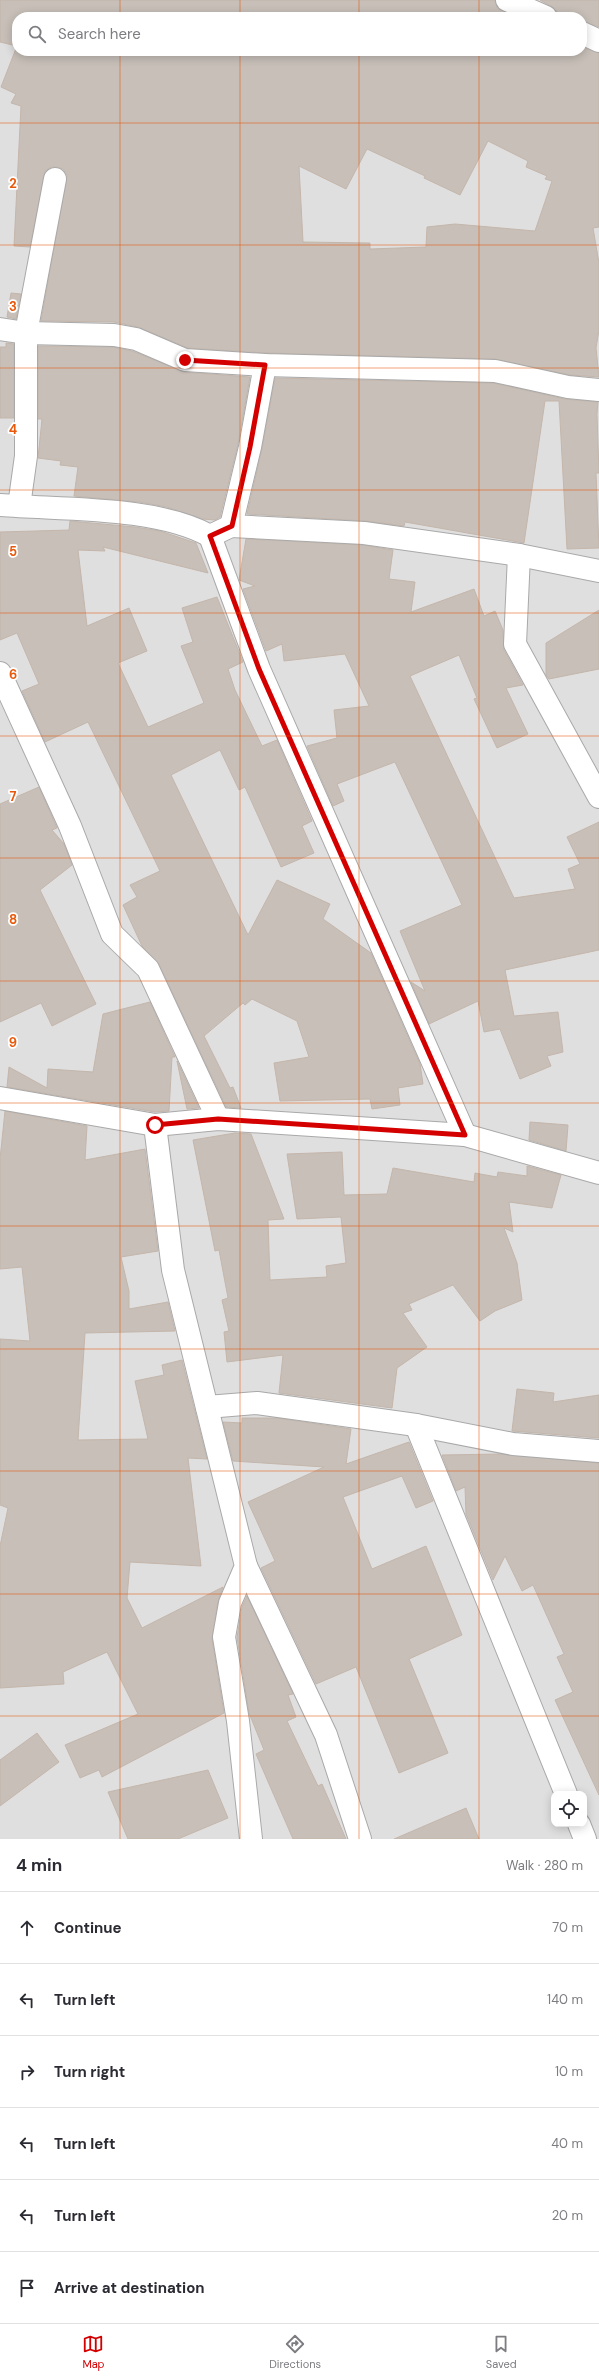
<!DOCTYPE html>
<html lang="en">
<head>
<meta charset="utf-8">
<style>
	:root { --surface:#fff; --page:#f7f7f7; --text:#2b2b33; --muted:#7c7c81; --line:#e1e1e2; --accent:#d40000 }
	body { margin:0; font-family:"DM Sans",sans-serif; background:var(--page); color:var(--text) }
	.controls { position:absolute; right:12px; bottom:12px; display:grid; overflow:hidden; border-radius:8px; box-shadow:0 2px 10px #0003 }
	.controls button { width:36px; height:36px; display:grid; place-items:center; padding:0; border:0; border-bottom:1px solid var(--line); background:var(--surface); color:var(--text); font:20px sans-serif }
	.stop { position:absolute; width:12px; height:12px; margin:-9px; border:3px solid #d40000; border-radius:50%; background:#fff }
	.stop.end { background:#d40000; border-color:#fff; box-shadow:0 1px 4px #0008 }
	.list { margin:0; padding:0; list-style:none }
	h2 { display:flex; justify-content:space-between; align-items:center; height:52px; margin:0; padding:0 16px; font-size:17px }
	h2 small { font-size:13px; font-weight:400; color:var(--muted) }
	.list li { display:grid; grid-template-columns:26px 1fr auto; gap:12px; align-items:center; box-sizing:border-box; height:72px; padding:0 16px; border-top:1px solid var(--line) }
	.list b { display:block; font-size:15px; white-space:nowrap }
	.list em { font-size:13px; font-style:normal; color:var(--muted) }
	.icon { flex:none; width:22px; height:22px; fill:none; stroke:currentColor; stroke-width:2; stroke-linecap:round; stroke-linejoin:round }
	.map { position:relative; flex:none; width:599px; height:1839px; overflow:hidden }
	.search { position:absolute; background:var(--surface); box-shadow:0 2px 10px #0003; left:12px; right:12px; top:12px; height:44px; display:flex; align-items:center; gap:10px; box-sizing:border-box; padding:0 14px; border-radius:16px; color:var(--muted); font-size:15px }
	.sheet { height:484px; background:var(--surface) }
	nav { display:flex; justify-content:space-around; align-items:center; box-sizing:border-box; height:56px; border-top:1px solid var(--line); background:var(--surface); font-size:11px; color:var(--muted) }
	nav a { display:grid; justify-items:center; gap:2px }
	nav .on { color:var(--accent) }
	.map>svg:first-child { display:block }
	.residential { fill:#e0dfdf; fill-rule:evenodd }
	.building { fill:#c7bfb8; stroke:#c4b6ab; fill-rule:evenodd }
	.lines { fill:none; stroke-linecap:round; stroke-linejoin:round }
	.minor-casing { stroke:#a9a9a9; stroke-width:24 }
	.minor { stroke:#fff; stroke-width:22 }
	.route { stroke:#d40000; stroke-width:5 }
	.grid { fill:none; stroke:#e8590c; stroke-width:1; stroke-opacity:0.55 }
	.grid-label { font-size:13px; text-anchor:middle; font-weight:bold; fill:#e8590c; stroke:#fff; stroke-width:3.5; stroke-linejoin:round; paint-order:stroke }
</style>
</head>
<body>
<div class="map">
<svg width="599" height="1839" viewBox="0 0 599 1839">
	<rect width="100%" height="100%" fill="#f2efe9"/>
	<!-- residential -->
	<path class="residential" d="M 0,0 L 599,0 L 599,1839 L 0,1839 ZM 17,17 L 582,17 L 582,51 L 17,51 ZM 554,1794 L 584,1794 L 584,1824 L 554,1824 Z"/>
	<!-- building -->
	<g class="building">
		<path d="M 0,0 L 495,0 L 497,8 L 515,17 L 17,17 L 17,51 L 582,51 L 582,47 L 599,53 L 599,227 L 593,228 L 599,263 L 599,330 L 596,348 L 599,377 L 570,375 L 495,359 L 266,353 L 188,348 L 138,327 L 114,322 L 41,321 L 67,175 L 63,169 L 57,167 L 51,167 L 45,171 L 30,247 L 14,246 L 21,106 L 11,103 L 16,94 L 1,87 L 17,46 L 0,42 ZM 488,141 L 528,161 L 526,167 L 547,176 L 545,179 L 552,181 L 535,231 L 455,224 L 427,227 L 426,247 L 370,249 L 370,243 L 303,242 L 299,166 L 346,189 L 367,149 L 425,176 L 424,178 L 460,195 Z"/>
		<polygon points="540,0 599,0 599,27 582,21 582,17 558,17 556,9"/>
		<polygon points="11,293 21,294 16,319 7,317"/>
		<polygon points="6,343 14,344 14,418 0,418 0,347 6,347"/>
		<polygon points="38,346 113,347 132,351 184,372 250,377 238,444 220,517 215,520 202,519 167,507 139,502 74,496 78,467 60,465 61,461 38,458 42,419 38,419"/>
		<polygon points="275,378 493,383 565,399 598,402 597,414 599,473 596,473 599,548 567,549 559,401 545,401 524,543 405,522 404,526 365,521 247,514 262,449"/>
		<polygon points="70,521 135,527 160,531 196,543 208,573 103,547 105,551 78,550 87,626 129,608 147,651 118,663 148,727 204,703 181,646 193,642 182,608 217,597 243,662 228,669 235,690 262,746 277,740 312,821 302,826 314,853 281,867 245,787 239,790 220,750 171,775 248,935 277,880 330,904 323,919 371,953 420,1064 423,1084 398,1088 400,1105 372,1109 370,1099 280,1101 274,1063 309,1057 297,1021 252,999 245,1005 243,1003 204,1036 230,1088 233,1087 241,1108 226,1107 159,964 142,946 123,905 137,897 130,885 160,871 88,722 45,742 22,691 39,684 17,633 0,640 0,532 69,530"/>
		<polygon points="246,539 363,545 393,550 389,579 415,582 411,612 474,589 484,616 495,611 503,630 504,650 523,685 506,688 528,734 497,748 474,699 477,698 459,655 410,676 514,898 575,889 568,869 580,864 567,837 599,822 599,950 505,970 514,1016 558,1012 563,1052 547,1056 551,1066 520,1079 500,1029 484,1032 478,1001 429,1024 411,982 425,991 400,931 462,905 395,762 337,784 344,801 333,806 307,746 337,738 334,710 369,706 345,654 284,661 282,644 266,651 243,589 255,586 239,580"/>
		<polygon points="599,610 599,669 549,679 546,675 546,643"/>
		<polygon points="39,787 57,828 52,830 64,844 72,865 40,890 96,1004 52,1026 41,1003 0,1022 0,804"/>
		<polygon points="150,1002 175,1057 172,1057 169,1111 155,1112 7,1087 9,1067 47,1088 48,1069 93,1072 103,1014"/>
		<polygon points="177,1061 199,1108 187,1109"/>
		<polygon points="5,1111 87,1126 85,1160 145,1149 158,1251 121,1257 129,1291 129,1309 168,1302 175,1331 85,1333 78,1440 148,1439 135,1381 164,1375 162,1365 182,1360 207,1459 188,1458 201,1566 130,1562 127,1598 142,1628 223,1587 218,1601 212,1639 224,1713 102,1777 99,1770 80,1778 65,1745 138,1714 107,1652 63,1672 64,1684 0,1688 0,1546 8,1508 0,1505 0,1339 30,1341 22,1267 0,1269 0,1159"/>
		<polygon points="530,1122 568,1125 566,1151 529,1140"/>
		<polygon points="235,1133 251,1134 284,1219 268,1220 270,1280 327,1277 326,1266 346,1263 341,1217 297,1219 287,1154 342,1152 344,1195 387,1194 393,1168 474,1182 475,1173 497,1177 498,1172 527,1176 527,1166 561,1175 552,1208 509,1202 513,1232 504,1228 517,1263 522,1300 495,1311 480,1321 453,1285 409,1304 412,1310 403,1313 427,1347 397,1368 392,1408 279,1393 283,1355 227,1362 224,1332 229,1331 222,1300 228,1298 219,1250 215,1251 193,1140"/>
		<polygon points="517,1389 554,1393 553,1402 599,1395 599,1438 512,1431"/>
		<polygon points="242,1418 277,1418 351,1429 346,1464 409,1442 433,1501 416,1508 402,1476 343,1497 372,1569 426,1546 462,1635 409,1659 448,1753 399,1773 356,1667 316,1684 261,1568 275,1561 248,1502 324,1467 233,1461 223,1422 242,1423"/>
		<polygon points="500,1454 599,1463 599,1795 555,1700 573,1692 557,1657 564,1654 533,1585 522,1591 505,1556 493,1580 466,1514 465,1487 456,1491 442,1455"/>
		<polygon points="247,1596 293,1694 288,1695 296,1717 287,1721 318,1786 322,1784 346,1839 293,1839 256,1754 264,1750 249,1713 237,1637 242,1607"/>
		<polygon points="37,1733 59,1762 0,1806 0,1760"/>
		<polygon points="208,1770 228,1818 178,1839 128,1839 108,1792"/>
		<polygon points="466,1808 479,1839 394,1839"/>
	</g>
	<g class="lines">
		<defs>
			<g id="minor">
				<polyline points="507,0 546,17"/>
				<polyline points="582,33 599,41"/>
				<polyline points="0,329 26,333 114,335 136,339 185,360 265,365 495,371 568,387 599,390"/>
				<path d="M 0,505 C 63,510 156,506 210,536 L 231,526 L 364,533 L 519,555 L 599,571"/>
				<polyline points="19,506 26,456 26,333 55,179"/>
				<polyline points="231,526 250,447 265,365"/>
				<polyline points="210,536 259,669 465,1135"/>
				<polyline points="519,555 515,644 599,797"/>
				<polyline points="0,673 70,826 112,934 148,969 218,1119"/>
				<polyline points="0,1098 155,1125 218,1119 465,1135 599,1173"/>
				<polyline points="155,1125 173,1270 246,1566 230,1603 224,1637 238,1721 251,1839"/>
				<polyline points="207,1407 257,1403 416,1425 513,1444 599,1451"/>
				<polyline points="416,1425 566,1794"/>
				<polyline points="246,1566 326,1735 360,1839"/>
				<polyline points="579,1824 585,1839"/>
			</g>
		</defs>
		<!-- minor casing -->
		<use href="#minor" class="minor-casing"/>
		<!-- minor -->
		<use href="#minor" class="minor"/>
	</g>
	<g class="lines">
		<!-- route -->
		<polyline class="route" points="155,1125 218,1119 465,1135 259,669 210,536 232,526 250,447 265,365 185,360"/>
	</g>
	<!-- grid -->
	<path class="grid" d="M 120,0 L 120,17M 240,0 L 240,17M 359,0 L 359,17M 479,0 L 479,17M 120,51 L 120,1839M 240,51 L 240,1839M 359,51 L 359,1839M 479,51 L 479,1839M 0,123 L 599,123M 0,245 L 599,245M 0,368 L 599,368M 0,490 L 599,490M 0,613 L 599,613M 0,736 L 599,736M 0,858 L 599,858M 0,981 L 599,981M 0,1103 L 599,1103M 0,1226 L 599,1226M 0,1349 L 599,1349M 0,1471 L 599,1471M 0,1594 L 599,1594M 0,1716 L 599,1716"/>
	<g class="grid-label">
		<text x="13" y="188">2</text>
		<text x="13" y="311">3</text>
		<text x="13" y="434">4</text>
		<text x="13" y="556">5</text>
		<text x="13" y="679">6</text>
		<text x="13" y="801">7</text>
		<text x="13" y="924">8</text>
		<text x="13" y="1047">9</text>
	</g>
</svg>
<div class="controls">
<button><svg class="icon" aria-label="locate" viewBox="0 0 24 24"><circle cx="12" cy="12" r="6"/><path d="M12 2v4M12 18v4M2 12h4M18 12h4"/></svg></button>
</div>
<div class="stop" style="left:155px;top:1125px"></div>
<div class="stop end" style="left:185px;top:360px"></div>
<div class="search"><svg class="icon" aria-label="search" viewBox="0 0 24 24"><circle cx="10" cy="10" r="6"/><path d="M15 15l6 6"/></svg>Search here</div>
</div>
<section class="sheet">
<h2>4 min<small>Walk · 280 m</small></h2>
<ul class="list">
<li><svg class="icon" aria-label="ahead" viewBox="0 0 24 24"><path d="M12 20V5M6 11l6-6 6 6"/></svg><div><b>Continue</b></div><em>70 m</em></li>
<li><svg class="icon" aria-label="left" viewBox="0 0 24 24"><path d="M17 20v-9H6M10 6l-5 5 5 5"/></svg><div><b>Turn left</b></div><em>140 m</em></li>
<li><svg class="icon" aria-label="right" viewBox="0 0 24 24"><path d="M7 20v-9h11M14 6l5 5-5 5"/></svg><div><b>Turn right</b></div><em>10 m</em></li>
<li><svg class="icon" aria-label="left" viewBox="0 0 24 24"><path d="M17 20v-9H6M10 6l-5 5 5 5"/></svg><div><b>Turn left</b></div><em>40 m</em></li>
<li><svg class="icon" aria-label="left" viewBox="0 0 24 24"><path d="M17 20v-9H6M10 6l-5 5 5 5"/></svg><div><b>Turn left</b></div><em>20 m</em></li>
<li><svg class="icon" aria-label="arrive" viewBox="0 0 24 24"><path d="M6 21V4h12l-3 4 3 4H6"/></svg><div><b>Arrive at destination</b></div></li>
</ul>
</section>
<nav>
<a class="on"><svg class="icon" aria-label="map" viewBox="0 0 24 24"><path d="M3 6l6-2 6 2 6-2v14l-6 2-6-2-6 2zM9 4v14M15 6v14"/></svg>Map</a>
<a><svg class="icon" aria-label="directions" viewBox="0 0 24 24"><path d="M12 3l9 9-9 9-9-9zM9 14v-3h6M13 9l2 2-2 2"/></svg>Directions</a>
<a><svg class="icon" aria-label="saved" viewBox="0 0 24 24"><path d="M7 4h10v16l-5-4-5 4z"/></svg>Saved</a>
</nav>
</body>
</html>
